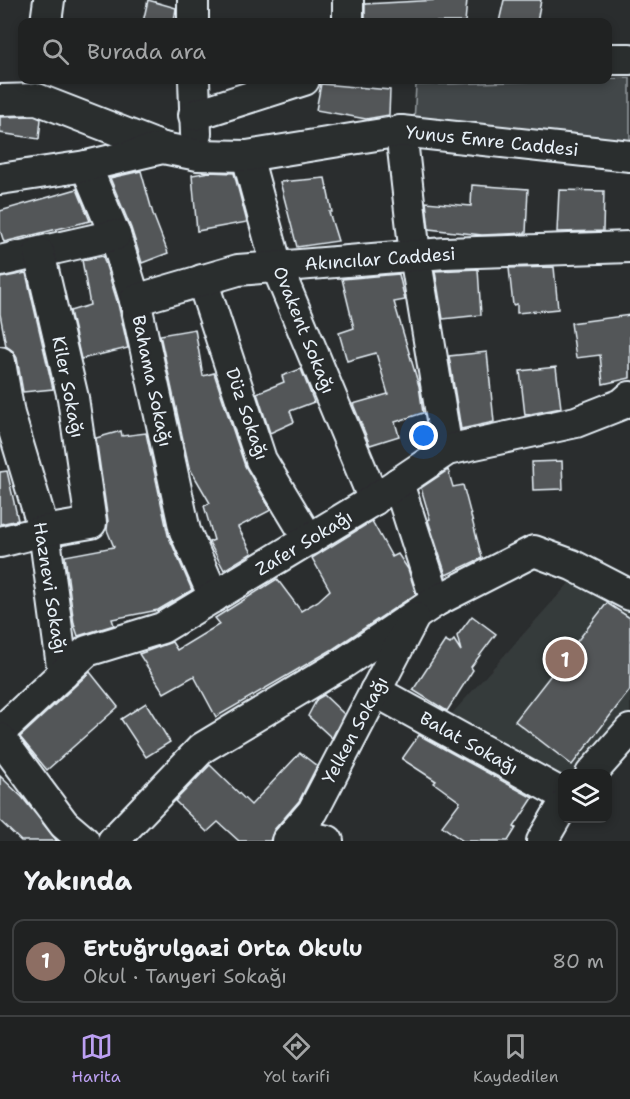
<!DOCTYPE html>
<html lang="tr">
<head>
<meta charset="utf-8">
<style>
	:root { --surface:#202222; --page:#282a2a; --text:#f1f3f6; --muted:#a2a4a5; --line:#3d3f40; --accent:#bca0f2 }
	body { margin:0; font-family:"Shantell Sans",sans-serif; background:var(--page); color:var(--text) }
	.controls { position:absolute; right:18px; bottom:18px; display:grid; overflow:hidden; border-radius:12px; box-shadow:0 3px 9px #0003 }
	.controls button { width:54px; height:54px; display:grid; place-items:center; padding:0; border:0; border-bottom:2px solid var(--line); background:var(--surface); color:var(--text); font:30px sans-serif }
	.you { position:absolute; left:424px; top:436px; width:21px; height:21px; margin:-15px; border:4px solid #fff; border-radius:50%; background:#1a73e8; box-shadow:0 0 0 9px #1a73e833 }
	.badge { display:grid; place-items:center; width:39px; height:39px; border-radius:50%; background:var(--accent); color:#fff; font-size:20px; font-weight:700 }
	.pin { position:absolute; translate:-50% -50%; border:3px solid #fff; box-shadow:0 2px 6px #0006 }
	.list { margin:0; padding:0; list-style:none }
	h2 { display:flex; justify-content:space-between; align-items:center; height:78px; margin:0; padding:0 24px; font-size:26px }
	h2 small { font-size:20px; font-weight:400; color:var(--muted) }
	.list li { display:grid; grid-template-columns:39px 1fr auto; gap:18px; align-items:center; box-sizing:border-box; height:84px; margin:0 12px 12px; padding:0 12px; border:2px solid var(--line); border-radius:12px }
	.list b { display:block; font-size:22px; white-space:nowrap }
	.list p { margin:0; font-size:20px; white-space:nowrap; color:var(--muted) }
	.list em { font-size:20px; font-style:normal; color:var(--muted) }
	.icon { flex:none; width:33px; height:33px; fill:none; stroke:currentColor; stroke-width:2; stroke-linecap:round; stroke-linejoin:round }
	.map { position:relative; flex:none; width:630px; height:841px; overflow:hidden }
	.search { position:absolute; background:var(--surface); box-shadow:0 3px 9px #0003; left:18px; right:18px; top:18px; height:66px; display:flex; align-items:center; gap:15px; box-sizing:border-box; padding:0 21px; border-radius:12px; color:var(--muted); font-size:22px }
	.sheet { height:174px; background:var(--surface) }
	nav { display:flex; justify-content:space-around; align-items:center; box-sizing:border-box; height:84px; border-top:2px solid var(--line); background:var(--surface); font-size:16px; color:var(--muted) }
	nav a { display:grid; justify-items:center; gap:3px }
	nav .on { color:var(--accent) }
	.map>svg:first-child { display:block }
	.built { fill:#363a3b }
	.green { fill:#424648; stroke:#959ca0; stroke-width:1.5 }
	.building { fill:#535759; stroke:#e8f1f8; stroke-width:1.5 }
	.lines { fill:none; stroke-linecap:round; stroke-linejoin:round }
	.minor-casing { stroke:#e8f1f8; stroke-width:34 }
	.minor { stroke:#2a2d2e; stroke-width:30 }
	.labels { text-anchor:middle; stroke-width:4.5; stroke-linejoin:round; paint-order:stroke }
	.street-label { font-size:18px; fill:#e8f1f8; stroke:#2a2d2e }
</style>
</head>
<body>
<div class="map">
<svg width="630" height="841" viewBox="0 0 630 841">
	<rect width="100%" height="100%" fill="#2a2d2e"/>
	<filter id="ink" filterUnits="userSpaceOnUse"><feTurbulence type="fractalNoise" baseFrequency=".0167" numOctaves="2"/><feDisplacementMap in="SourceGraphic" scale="12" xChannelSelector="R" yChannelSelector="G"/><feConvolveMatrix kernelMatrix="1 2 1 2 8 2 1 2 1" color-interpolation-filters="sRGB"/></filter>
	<g filter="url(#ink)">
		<!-- built -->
		<polygon class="built" points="571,581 630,604 630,715 577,773 562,774 562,786 448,718"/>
		<!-- green -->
		<polygon class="green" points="630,78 630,146 414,123 416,85"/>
		<!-- building -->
		<g class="building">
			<polygon points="148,0 176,8 174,22 143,22"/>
			<polygon points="439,0 467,0 465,22 365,22 365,4"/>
			<polygon points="504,0 541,0 537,22 499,22"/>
			<polygon points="321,84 390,90 389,115 366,119 316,110"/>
			<polygon points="34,116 41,119 39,139 0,133 0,117"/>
			<polygon points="141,171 153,214 168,253 142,263 131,228 110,178"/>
			<polygon points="209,172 234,173 247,222 197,231 192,175"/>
			<polygon points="325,178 332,212 329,212 338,241 297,247 280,182"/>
			<polygon points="472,185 528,189 526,233 482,235 429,229 426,202 471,206"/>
			<polygon points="77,189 90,221 4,242 0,230 0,211"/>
			<polygon points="559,190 604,191 603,231 557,232"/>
			<polygon points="103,256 118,304 128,348 81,359 70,311 90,305 82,260"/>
			<polygon points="554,267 558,309 517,313 517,304 513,305 509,268"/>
			<polygon points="478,269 481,315 443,319 435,271"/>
			<polygon points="26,273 53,389 23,392 17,358 13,351 6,346 0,314 0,278"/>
			<polygon points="399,274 405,300 394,302 419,386 423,413 395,422 399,436 370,445 353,404 388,394 376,353 347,361 339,333 354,328 342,279"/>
			<polygon points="630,315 630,378 603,384 600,355 576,358 571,323"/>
			<polygon points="195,329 203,376 214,373 245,466 271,510 238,527 252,553 224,570 209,542 214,540 204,506 210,503 189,467 160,335"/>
			<polygon points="487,352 494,422 461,429 449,356"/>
			<polygon points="556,367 561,408 525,415 520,371"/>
			<polygon points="301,369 314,402 290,411 294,422 270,433 257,393 284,382 282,376"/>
			<polygon points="121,431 122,436 146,433 168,535 192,590 158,610 112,619 114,625 78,636 74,624 65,556 114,547 107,530 108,521 96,438"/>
			<polygon points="562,461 563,489 533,490 532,462"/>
			<polygon points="448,470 453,487 463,485 482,558 446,575 428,520 430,519 421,488"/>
			<polygon points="7,471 18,520 0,524 0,472"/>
			<polygon points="372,521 392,557 398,554 408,569 416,594 333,649 216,717 194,676 164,693 139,654 172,642 177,650 220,624 215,618 277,579 301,611 318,601 330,590 312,558"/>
			<polygon points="607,603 630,618 630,690 572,765 515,721"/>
			<polygon points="472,616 496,634 471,667 473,670 447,711 413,690 445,641 450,644 454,640 461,651 457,636"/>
			<polygon points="90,672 118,707 47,770 20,737"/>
			<polygon points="324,695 344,714 332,738 308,716 317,699"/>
			<polygon points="146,703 170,742 146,757 121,719"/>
			<polygon points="419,735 533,798 514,827 516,828 508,841 463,841 442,826 460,802 434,783 436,781 402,759"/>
			<polygon points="300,753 317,766 299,801 274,830 270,841 239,841 218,822 207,832 175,801 210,765 251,805"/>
			<polygon points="0,776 22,797 57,841 21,841 0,821"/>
		</g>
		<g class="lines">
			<defs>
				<g id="minor">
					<polyline points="193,0 193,22"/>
					<polyline points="348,0 348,22"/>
					<polyline points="46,22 49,0"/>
					<polyline points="608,59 630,59"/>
					<polyline points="194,80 196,134"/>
					<polyline points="0,100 37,99 163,148"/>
					<polyline points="194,115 304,80"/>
					<polyline points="401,131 415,255 447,450"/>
					<polyline points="247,156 277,267 374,500"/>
					<polyline points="86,166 115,235 135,300 185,531 214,597"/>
					<polyline points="0,179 86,166 163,148 198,155 247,156 401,131 630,156"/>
					<polyline points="0,261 115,235"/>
					<polyline points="202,280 261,460 309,540"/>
					<polyline points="135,300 238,270 445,253 630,247"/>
					<polyline points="0,362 9,414 44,531 63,674"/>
					<polyline points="398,483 436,601"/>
					<polyline points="0,542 44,531 91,523 73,398 39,253"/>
					<polyline points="375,691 562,794"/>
					<polyline points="0,732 87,651 162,628 367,504 447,450 576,422 622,404 630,397"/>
					<polyline points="0,738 64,824 84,841"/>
					<polyline points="591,774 630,730"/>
					<polyline points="293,834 328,841"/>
					<polyline points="113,841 202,748 342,664 436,601 534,551 572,565 630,595"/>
					<polyline points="287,841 313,811 414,617"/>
					<polyline points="542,841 562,807"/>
				</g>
			</defs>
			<!-- minor casing -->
			<use href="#minor" class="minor-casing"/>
			<!-- minor -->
			<use href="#minor" class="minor"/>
		</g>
	</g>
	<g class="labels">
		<!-- street labels -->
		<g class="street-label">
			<text transform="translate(492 141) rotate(6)" y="6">Yunus Emre Caddesi</text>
			<text transform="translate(380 259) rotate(-4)" y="6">Akıncılar Caddesi</text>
			<text transform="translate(304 330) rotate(68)" y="6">Ovakent Sokağı</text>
			<text transform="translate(152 381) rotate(78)" y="6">Bahama Sokağı</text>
			<text transform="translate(68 387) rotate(79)" y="6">Kiler Sokağı</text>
			<text transform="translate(247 414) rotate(71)" y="6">Düz Sokağı</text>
			<text transform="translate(304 543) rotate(-31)" y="6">Zafer Sokağı</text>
			<text transform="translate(50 588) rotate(81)" y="6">Haznevi Sokağı</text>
			<text transform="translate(355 730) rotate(-62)" y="6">Yelken Sokağı</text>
			<text transform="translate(469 743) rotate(29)" y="6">Balat Sokağı</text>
		</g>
	</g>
</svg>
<div class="controls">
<button><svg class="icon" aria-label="layers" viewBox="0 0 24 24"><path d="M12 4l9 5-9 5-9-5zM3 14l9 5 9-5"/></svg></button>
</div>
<div class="you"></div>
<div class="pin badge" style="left:565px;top:659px;background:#8d6e63">1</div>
<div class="search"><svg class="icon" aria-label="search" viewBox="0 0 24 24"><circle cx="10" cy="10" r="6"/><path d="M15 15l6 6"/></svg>Burada ara</div>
</div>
<section class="sheet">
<h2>Yakında<small></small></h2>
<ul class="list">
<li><span class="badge" style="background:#8d6e63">1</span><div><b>Ertuğrulgazi Orta Okulu</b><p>Okul · Tanyeri Sokağı</p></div><em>80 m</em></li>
</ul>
</section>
<nav>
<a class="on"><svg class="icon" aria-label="map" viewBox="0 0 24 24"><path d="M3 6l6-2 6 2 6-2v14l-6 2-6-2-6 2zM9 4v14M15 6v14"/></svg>Harita</a>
<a><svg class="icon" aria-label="directions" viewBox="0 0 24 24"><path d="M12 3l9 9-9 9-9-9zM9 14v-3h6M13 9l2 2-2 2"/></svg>Yol tarifi</a>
<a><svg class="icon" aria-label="saved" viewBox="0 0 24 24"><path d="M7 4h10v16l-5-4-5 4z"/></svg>Kaydedilen</a>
</nav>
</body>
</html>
